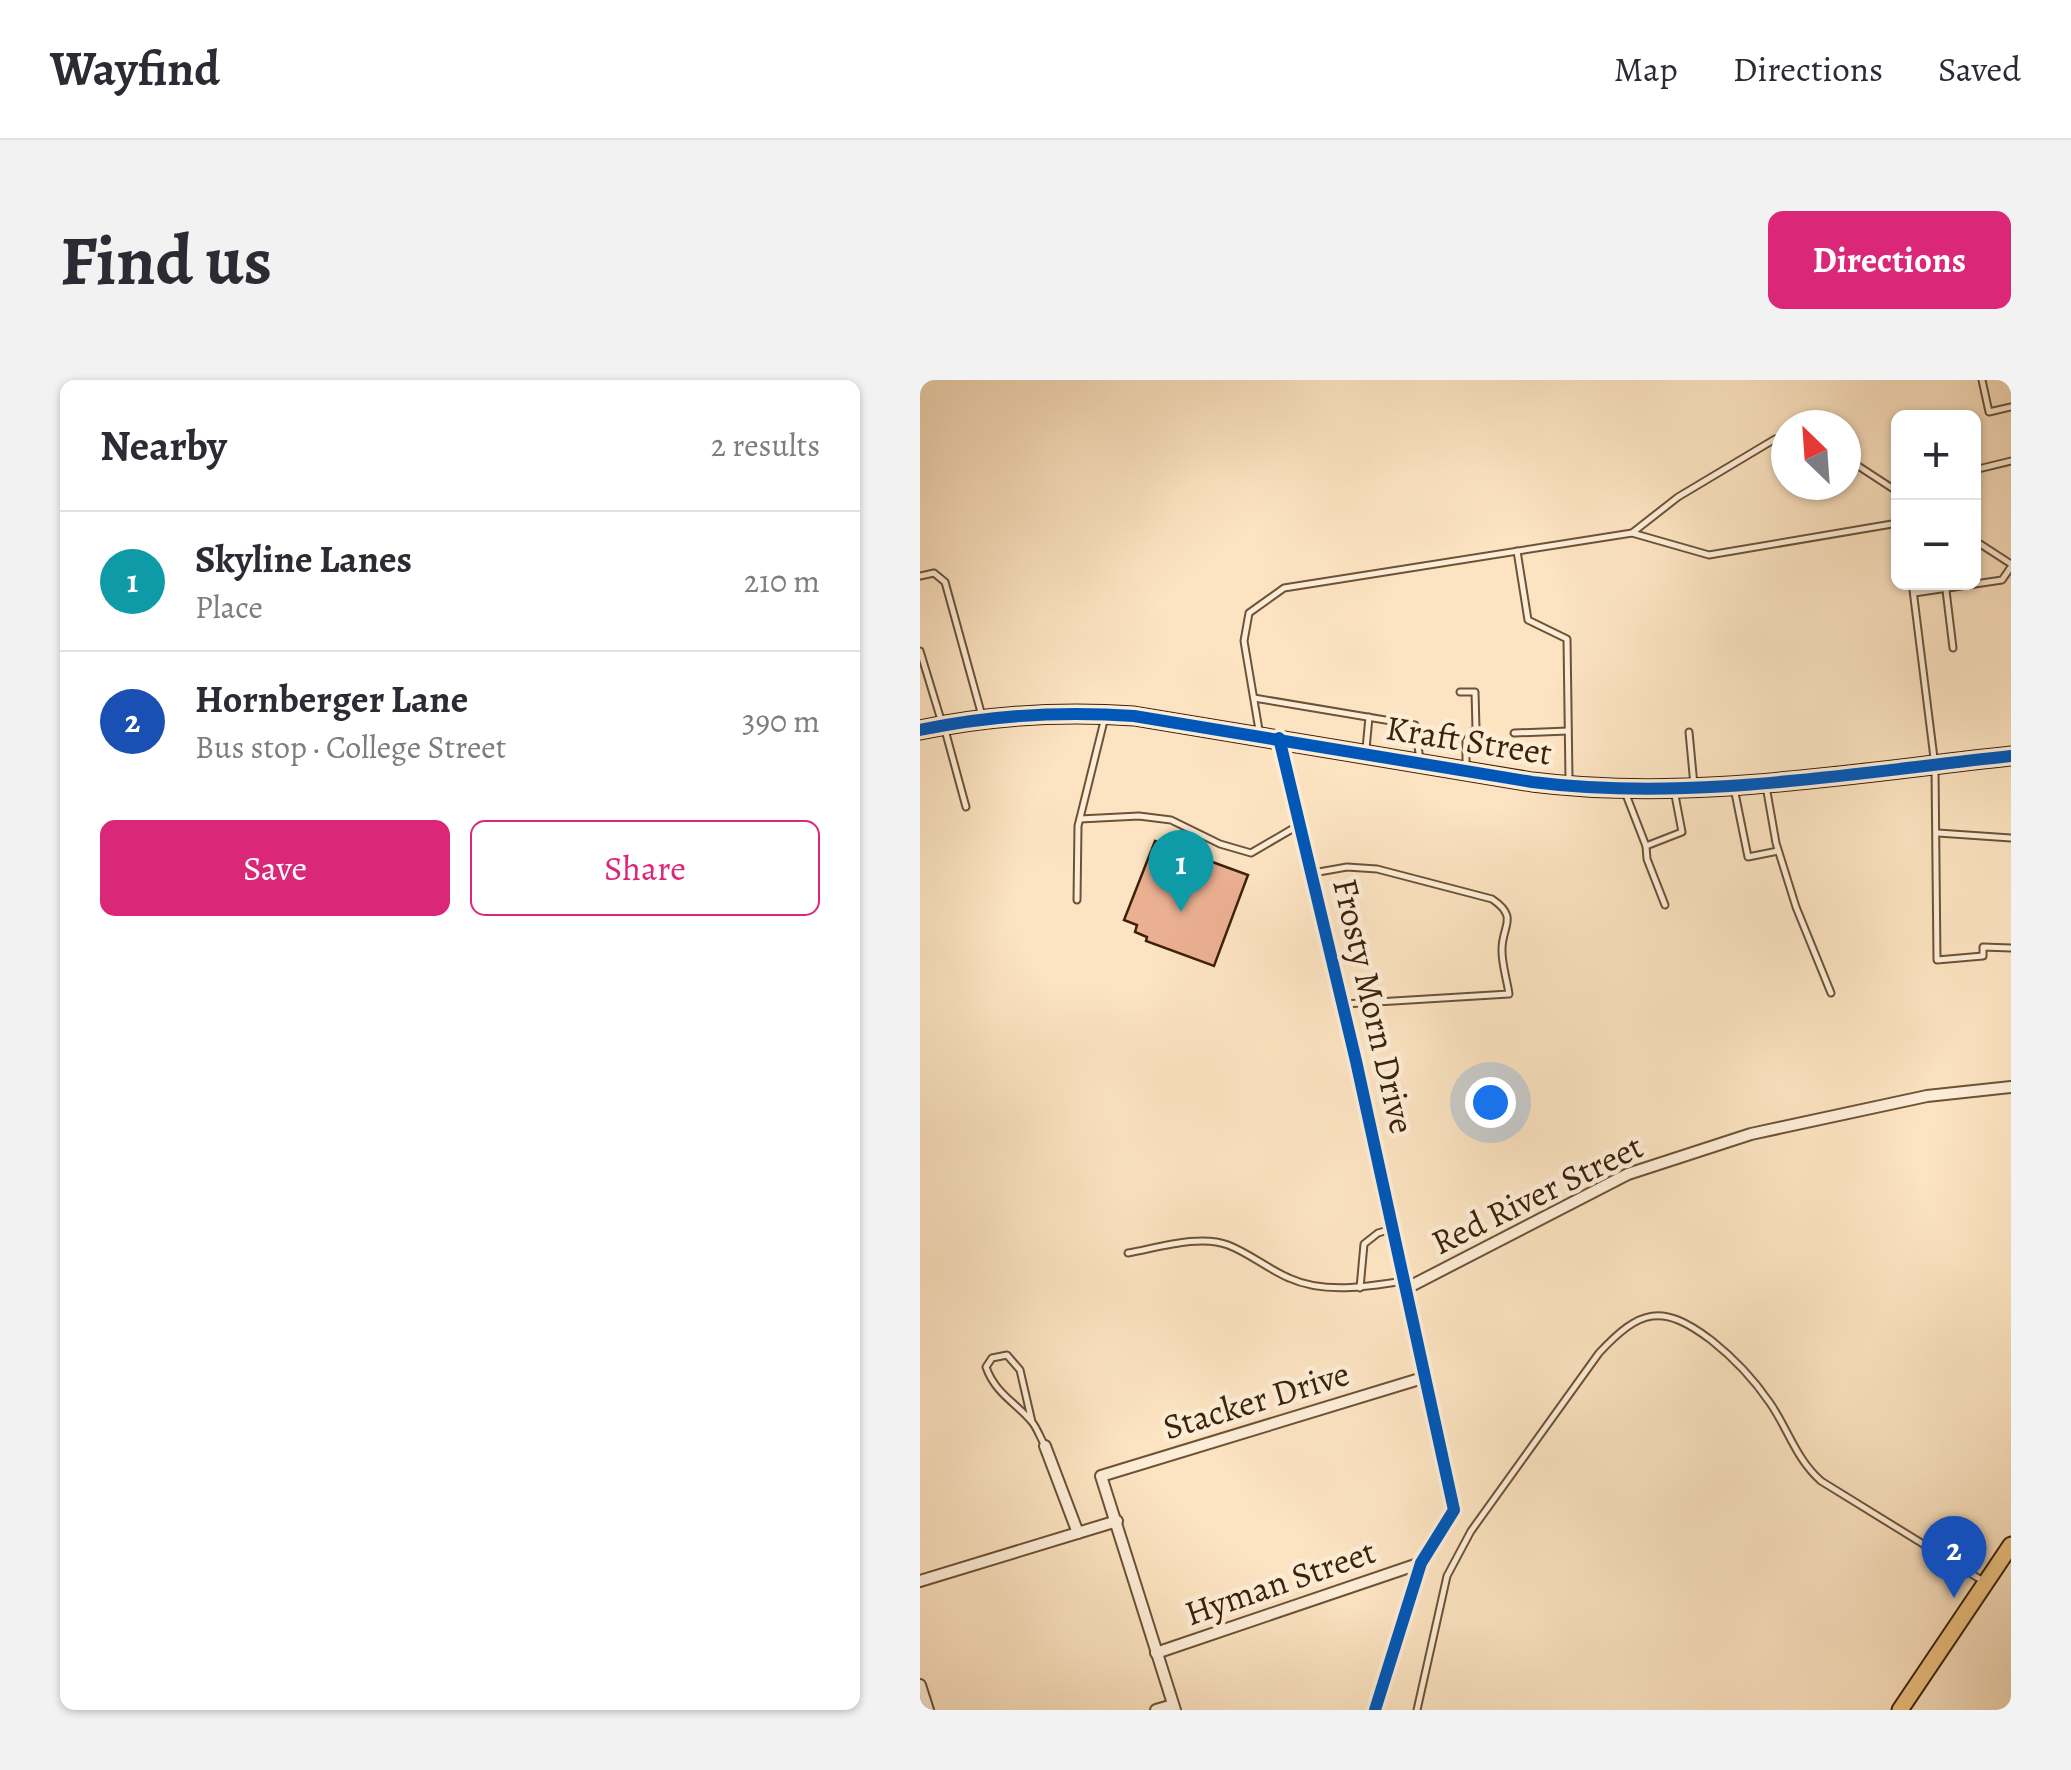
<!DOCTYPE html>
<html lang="en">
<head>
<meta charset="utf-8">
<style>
	:root { --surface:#fff; --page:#f2f2f3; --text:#2b2b33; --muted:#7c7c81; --line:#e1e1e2; --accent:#db2777 }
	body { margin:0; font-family:Alegreya,serif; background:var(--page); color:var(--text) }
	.controls { position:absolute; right:30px; top:30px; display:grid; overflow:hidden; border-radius:15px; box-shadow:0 2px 8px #0004 }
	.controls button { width:90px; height:90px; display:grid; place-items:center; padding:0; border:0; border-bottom:2px solid var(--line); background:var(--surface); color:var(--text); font:50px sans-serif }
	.compass { position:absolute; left:851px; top:30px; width:90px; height:90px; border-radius:50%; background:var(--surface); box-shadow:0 2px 8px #0004; rotate:335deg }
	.you { position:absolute; left:570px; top:722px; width:35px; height:35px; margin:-25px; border:8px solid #fff; border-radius:50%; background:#1a73e8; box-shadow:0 0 0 15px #1a73e833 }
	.badge { display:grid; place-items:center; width:65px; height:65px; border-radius:50%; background:var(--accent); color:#fff; font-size:32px; font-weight:700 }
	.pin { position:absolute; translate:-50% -82px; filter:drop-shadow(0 2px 5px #0008) }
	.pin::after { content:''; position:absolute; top:52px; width:35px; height:30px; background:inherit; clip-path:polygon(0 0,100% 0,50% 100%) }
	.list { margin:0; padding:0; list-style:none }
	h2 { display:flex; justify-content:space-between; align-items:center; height:130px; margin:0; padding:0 40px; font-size:42px }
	h2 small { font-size:32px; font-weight:400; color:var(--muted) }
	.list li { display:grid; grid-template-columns:65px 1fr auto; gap:30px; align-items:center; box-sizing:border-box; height:140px; padding:0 40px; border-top:2px solid var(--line) }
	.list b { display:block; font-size:38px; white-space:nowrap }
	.list p { margin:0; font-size:32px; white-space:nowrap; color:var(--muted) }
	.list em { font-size:32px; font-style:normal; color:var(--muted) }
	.actions { display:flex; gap:20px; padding:30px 40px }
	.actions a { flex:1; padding:22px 0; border:2px solid var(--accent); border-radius:15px; text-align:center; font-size:35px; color:var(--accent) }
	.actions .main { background:var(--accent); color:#fff }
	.map { position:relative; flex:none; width:1091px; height:1330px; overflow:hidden; border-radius:15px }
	header { display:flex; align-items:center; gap:60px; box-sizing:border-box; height:140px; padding:0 50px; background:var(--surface); border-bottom:2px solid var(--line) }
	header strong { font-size:48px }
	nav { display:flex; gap:55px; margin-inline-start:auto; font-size:35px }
	.intro { display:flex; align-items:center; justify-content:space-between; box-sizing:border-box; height:240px; padding:0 60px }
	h1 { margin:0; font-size:70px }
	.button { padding:25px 45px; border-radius:15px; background:var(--accent); color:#fff; font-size:35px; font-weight:700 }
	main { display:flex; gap:60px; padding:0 60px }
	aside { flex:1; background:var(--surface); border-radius:15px; box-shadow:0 2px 8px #0004 }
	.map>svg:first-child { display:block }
	.building { fill:#ebb092; stroke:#3d2209; stroke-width:2.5 }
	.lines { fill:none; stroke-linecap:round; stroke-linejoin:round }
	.lane-casing { stroke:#6d5237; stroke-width:9 }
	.street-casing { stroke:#6d5237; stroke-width:14 }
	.primary-casing { stroke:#3d2209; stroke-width:19 }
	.highway-casing { stroke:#3d2209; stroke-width:21 }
	.lane { stroke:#fdedd7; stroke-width:5 }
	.street { stroke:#fdedd7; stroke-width:10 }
	.primary { stroke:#eec280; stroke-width:15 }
	.highway { stroke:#eec280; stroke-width:18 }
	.cycleway-casing { stroke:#fdedd7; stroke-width:19 }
	.cycleway { stroke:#0057b8; stroke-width:12 }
	.labels { text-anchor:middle; stroke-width:9; stroke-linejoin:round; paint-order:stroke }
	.street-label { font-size:35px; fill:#3d2209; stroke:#fdedd7 }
</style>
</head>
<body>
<header>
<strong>Wayfind</strong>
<nav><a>Map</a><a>Directions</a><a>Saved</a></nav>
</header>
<div class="intro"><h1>Find us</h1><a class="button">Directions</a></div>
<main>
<aside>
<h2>Nearby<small>2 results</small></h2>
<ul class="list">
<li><span class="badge" style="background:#0f9aa8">1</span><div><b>Skyline Lanes</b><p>Place</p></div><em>210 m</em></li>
<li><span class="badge" style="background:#1a4fb4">2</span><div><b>Hornberger Lane</b><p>Bus stop · College Street</p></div><em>390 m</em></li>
</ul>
<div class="actions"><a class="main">Save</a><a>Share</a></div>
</aside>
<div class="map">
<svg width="1091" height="1330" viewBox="0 0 1091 1330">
	<rect width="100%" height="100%" fill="#fce3c1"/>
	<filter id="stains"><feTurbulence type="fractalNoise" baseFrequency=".002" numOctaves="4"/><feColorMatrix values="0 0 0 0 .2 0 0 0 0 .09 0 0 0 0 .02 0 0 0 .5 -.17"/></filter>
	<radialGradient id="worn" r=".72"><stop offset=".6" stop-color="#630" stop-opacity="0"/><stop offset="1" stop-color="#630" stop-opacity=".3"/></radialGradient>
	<!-- building -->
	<polygon class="building" points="235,461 328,495 294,586 226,561 227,557 215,552 217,545 204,540"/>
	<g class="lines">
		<defs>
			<g id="lane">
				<polyline points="1062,0 1069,32 1091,27"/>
				<polyline points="926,78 978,112"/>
				<polyline points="1054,90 1091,81"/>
				<polyline points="712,153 789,175 978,143"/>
				<polyline points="1054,160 1091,184"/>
				<polyline points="597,171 608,240 647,259 649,399"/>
				<polyline points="0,196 14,193 25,202 62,336"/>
				<polyline points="992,202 1014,378"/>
				<polyline points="1025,202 1033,268"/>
				<polyline points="994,213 1082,200 1091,187"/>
				<polyline points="0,271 21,340"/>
				<polyline points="540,312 555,312 556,348 546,361 546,388"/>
				<polyline points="334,318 495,345 500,380"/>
				<polyline points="25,350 46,427"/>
				<polyline points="339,350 324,261 329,233 364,208 712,153 758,117 855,59 866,59"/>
				<polyline points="769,352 774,405"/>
				<polyline points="594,353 648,351"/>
				<polyline points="446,369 449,337"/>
				<polyline points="1015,389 1017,580 1063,576 1063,567 1091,568"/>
				<polyline points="846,406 856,463 876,527 911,613"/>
				<polyline points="814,408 828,477 858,471"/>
				<polyline points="705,412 726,466 762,452 754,410"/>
				<polyline points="160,439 219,436 251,440 300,464 331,473 379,445"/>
				<polyline points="1018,453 1091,458"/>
				<polyline points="726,466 727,479 745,525"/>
				<path d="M 393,493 L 427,487 L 457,489 L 572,519 C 600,538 581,546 582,571 C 582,585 587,600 589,614 L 424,624"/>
				<polyline points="157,520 158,446 185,337"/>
				<path d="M 208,873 C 237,868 280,854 308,865 C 329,873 348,889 369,898 C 404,914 447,907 483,901"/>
				<polyline points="440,908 444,864 458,853 472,849"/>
				<path d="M 112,1042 L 100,990 L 87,975 L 72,978 L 66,987 C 75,1013 95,1022 112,1042 C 117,1048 120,1057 124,1064"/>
				<path d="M 497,1330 L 527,1196 L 551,1151 L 679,973 C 720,929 742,923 791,960 C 815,979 833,998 850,1023 C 868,1049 876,1079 901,1101 L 1063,1201"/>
			</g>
			<g id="street">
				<polyline points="359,358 436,681 534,1130 501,1183 455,1330"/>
				<polyline points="485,909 708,794 831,754 1007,716 1091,707"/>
				<polyline points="125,1066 158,1153"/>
				<polyline points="0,1201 197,1141"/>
				<polyline points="236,1273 501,1183"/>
				<polyline points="0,1305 8,1330"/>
				<polyline points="236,1330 253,1325"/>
				<polyline points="255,1330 181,1096 506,997"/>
			</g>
			<polyline id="primary" points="980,1330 1091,1165"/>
			<path id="highway" d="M 0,350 C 71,335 142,331 214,336 L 612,402 C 771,422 932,393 1091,376"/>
		</defs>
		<!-- lane casing -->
		<use href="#lane" class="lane-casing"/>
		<!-- street casing -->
		<use href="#street" class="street-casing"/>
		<!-- primary casing -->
		<use href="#primary" class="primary-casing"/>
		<!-- highway casing -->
		<use href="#highway" class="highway-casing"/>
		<!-- lane -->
		<use href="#lane" class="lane"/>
		<!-- street -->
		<use href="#street" class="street"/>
		<!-- primary -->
		<use href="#primary" class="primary"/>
		<!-- highway -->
		<use href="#highway" class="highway"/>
		<defs>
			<g id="cycleway">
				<path d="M 0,350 C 71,335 142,331 214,336 L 612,402 C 771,422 932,393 1091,376"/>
				<polyline points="359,358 436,681 534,1130 501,1183 455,1330"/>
			</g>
		</defs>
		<!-- cycleway casing -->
		<use href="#cycleway" class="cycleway-casing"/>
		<!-- cycleway -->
		<use href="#cycleway" class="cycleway"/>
	</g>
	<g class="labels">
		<!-- street labels -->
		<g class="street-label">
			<text transform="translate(549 360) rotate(9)" y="12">Kraft Street</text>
			<text transform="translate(454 626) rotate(77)" y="12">Frosty Morn Drive</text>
			<text transform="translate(617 814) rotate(-26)" y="12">Red River Street</text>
			<text transform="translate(336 1020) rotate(-17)" y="12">Stacker Drive</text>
			<text transform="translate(360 1202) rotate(-19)" y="12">Hyman Street</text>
		</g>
	</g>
	<rect width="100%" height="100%" filter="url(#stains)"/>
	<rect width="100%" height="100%" fill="url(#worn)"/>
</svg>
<div class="controls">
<button>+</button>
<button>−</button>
</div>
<svg class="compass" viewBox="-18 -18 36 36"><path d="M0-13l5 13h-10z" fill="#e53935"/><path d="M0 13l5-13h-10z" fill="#7c7c81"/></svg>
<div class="you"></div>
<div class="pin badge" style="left:261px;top:532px;background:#0f9aa8">1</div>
<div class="pin badge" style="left:1034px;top:1218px;background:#1a4fb4">2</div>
</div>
</main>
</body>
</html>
